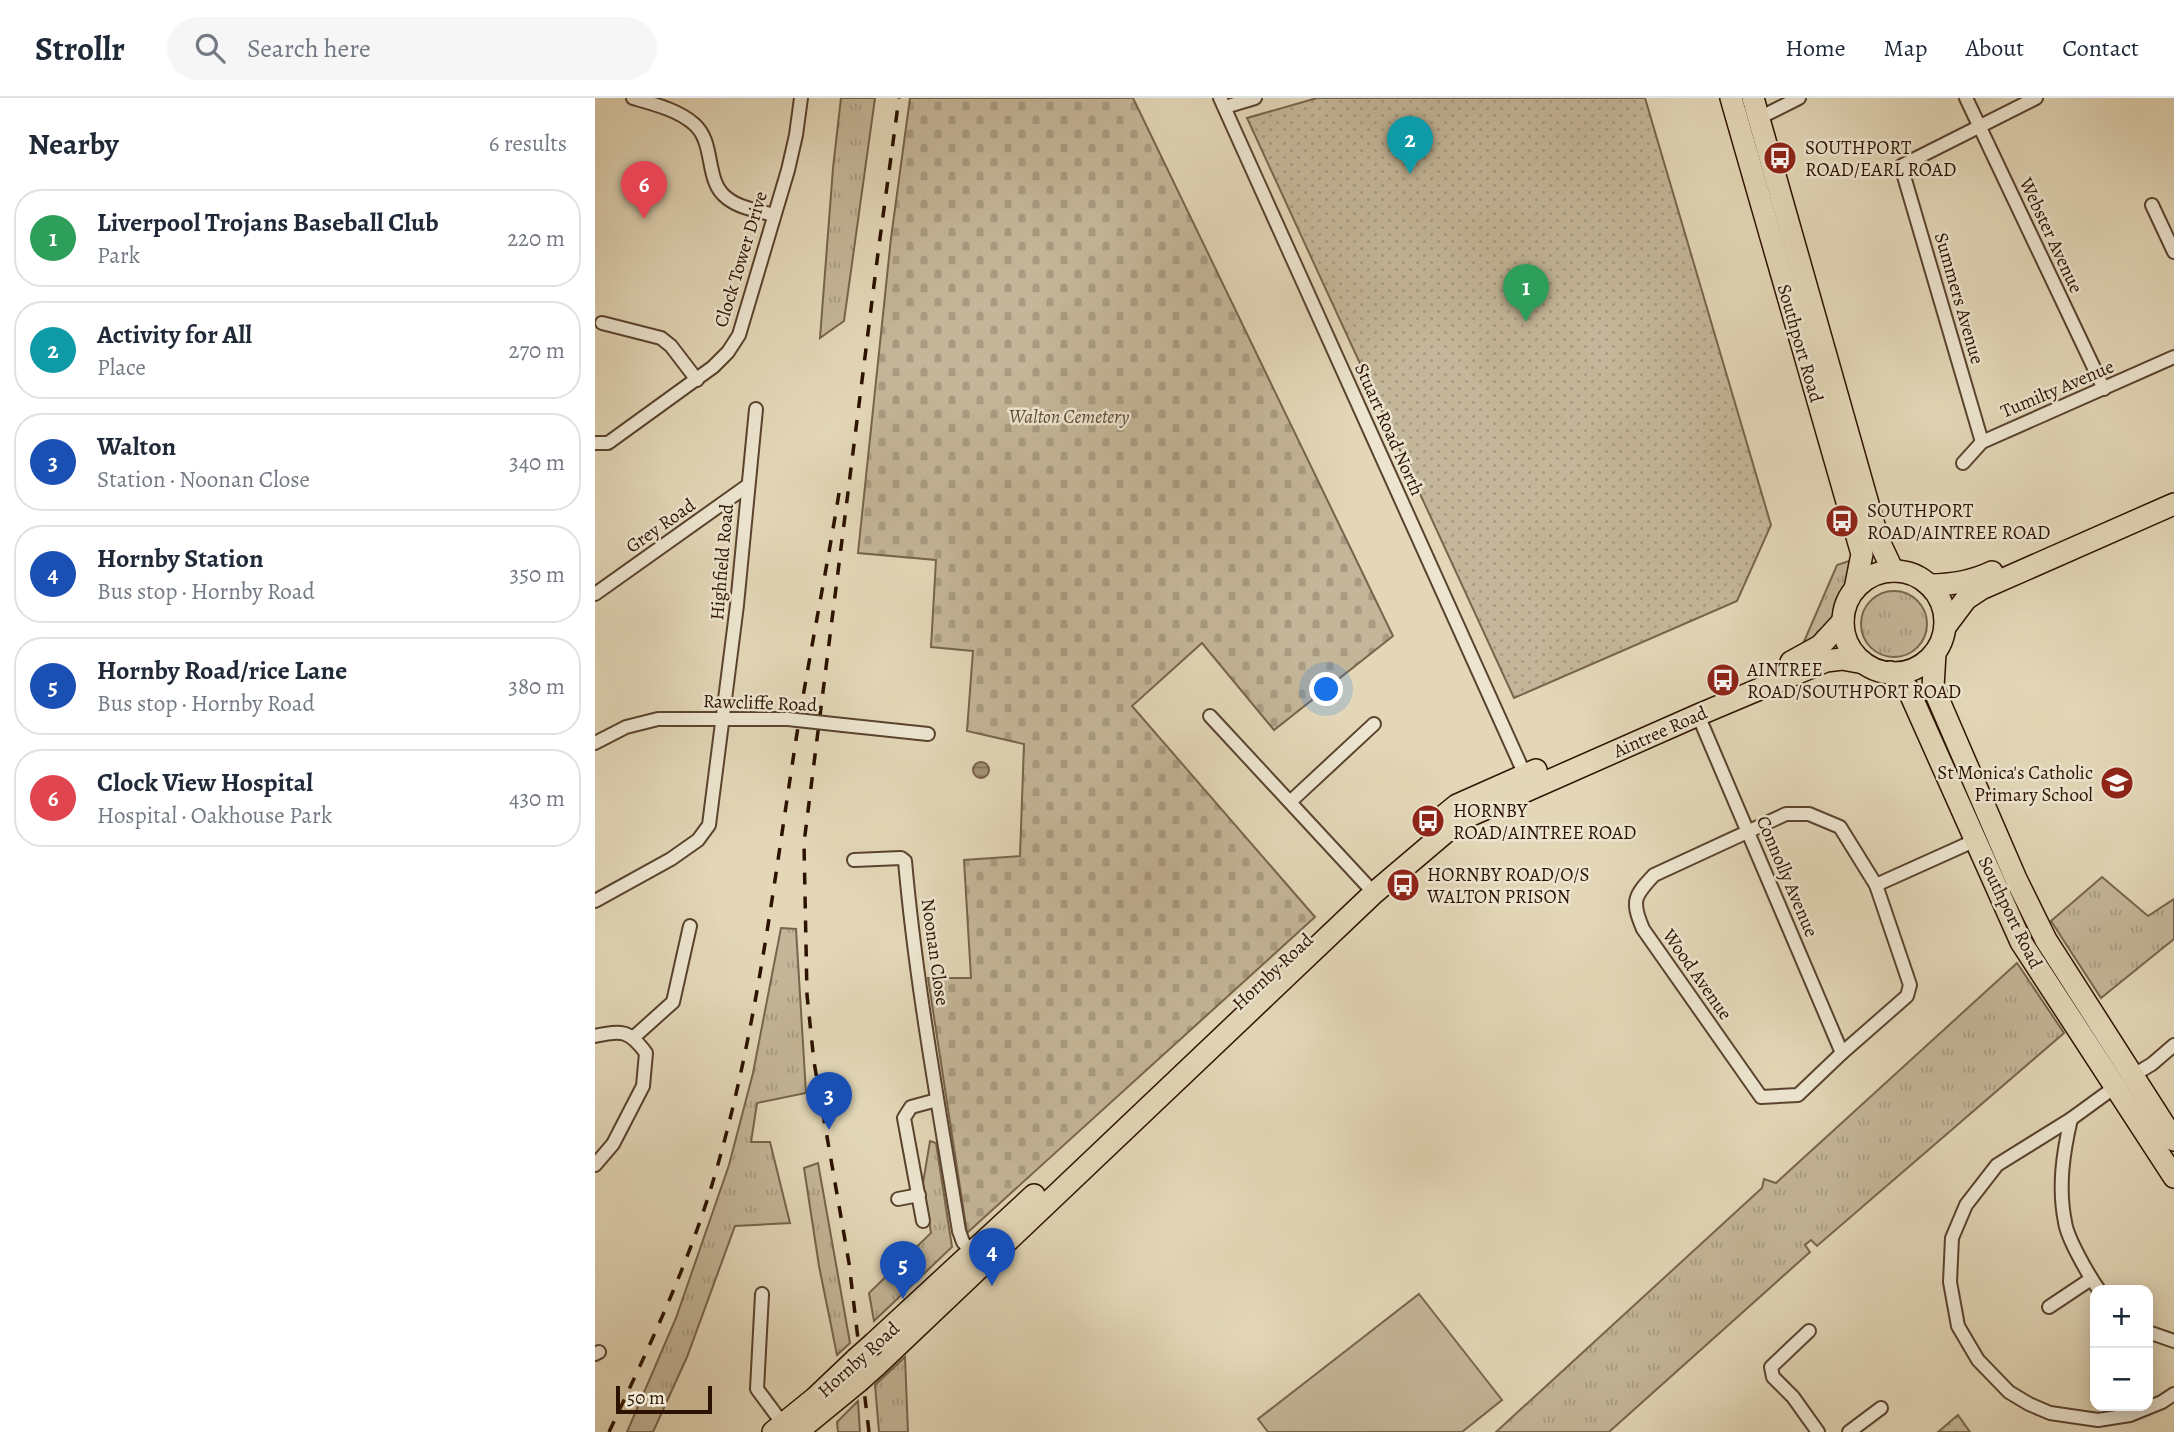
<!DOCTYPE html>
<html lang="en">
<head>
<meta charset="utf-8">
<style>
	:root { --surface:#fff; --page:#f6f6f7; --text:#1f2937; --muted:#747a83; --line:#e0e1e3; --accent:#b45309 }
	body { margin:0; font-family:Alegreya,serif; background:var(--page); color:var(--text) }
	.controls { position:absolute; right:21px; bottom:21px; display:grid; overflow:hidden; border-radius:14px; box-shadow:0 4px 18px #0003 }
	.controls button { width:63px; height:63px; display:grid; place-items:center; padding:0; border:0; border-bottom:2px solid var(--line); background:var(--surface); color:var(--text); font:35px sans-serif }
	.scale { position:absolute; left:21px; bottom:18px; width:96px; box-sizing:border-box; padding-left:7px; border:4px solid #2c1200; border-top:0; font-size:19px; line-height:24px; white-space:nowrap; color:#2c1200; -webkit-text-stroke:5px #ede5d0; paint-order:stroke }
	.you { position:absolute; left:732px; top:592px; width:24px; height:24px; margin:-18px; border:5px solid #fff; border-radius:50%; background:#1a73e8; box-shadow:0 0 0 10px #1a73e833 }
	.badge { display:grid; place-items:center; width:46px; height:46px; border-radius:50%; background:var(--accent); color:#fff; font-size:23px; font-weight:700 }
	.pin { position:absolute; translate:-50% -58px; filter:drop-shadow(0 2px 4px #0008) }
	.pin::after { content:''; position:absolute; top:37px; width:24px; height:21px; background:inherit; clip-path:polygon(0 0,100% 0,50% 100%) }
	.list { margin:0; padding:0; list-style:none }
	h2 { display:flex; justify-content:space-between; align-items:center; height:91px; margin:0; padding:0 28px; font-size:30px }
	h2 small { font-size:23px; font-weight:400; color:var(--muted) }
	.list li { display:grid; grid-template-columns:46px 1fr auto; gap:21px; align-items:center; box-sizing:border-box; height:98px; margin:0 14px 14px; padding:0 14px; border:2px solid var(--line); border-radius:28px }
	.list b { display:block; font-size:26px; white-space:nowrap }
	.list p { margin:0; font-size:23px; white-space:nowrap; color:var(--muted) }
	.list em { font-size:23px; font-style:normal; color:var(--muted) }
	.icon { flex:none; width:38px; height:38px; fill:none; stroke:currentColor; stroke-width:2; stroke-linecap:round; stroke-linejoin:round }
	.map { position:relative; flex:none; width:1579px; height:1334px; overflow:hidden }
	header { display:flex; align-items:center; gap:42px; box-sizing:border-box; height:98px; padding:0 35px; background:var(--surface); border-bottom:2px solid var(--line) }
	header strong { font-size:33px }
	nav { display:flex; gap:38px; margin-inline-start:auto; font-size:24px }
	.search { width:490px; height:63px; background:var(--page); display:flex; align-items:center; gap:18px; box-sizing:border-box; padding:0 24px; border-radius:38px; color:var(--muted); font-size:26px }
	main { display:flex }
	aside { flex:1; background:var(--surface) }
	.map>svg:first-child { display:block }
	.grass { fill:url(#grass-tufts); stroke:#78644c; stroke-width:2 }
	.cemetery { fill:url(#cemetery-stones); stroke:#78644c; stroke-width:2 }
	.park { fill:url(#park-dots); stroke:#78644c; stroke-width:2 }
	.pitch { fill:#c4b698; stroke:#78644c; stroke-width:2 }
	.water { fill:url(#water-rules); stroke:#756049; stroke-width:2 }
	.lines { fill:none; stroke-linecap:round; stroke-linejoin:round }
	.minor-casing { stroke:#5a432e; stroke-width:16 }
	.primary-casing { stroke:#2c1200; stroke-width:24 }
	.minor { stroke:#ede5d0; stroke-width:12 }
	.primary { stroke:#e3d7b7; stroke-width:21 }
	.rail { stroke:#2c1200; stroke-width:3.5; stroke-dasharray:12 12; stroke-linecap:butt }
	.minor-bridge-casing { stroke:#5a432e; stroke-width:16; stroke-linecap:butt }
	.primary-bridge-casing { stroke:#2c1200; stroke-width:24; stroke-linecap:butt }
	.minor-bridge { stroke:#ede5d0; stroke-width:12 }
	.primary-bridge { stroke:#e3d7b7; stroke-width:21 }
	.labels { text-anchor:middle; stroke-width:5; stroke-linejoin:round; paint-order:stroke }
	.poi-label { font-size:19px; fill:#2c1200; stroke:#ede5d0; text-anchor:start }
	.street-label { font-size:19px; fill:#2c1200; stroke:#ede5d0 }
	.park-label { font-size:19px; font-style:italic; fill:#614b35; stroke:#ede5d0 }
</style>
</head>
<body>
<header>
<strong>Strollr</strong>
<div class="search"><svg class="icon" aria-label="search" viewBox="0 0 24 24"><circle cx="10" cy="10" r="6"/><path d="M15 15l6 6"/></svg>Search here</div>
<nav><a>Home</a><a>Map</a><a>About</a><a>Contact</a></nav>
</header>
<main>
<aside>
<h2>Nearby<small>6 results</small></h2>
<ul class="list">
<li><span class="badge" style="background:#2e9e5b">1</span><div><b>Liverpool Trojans Baseball Club</b><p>Park</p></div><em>220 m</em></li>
<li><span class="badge" style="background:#0f9aa8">2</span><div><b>Activity for All</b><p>Place</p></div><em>270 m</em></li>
<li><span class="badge" style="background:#1a4fb4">3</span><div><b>Walton</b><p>Station · Noonan Close</p></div><em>340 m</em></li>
<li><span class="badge" style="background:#1a4fb4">4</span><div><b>Hornby Station</b><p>Bus stop · Hornby Road</p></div><em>350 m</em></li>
<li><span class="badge" style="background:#1a4fb4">5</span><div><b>Hornby Road/rice Lane</b><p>Bus stop · Hornby Road</p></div><em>380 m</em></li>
<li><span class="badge" style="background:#e0444e">6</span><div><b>Clock View Hospital</b><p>Hospital · Oakhouse Park</p></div><em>430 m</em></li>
</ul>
</aside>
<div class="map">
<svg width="1579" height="1334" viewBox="0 0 1579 1334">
	<defs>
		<pattern id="grass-tufts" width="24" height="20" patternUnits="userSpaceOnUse" patternTransform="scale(1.75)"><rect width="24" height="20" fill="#c4b698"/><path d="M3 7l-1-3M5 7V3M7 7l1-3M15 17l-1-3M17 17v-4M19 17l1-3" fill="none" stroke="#a99b81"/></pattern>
		<pattern id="cemetery-stones" width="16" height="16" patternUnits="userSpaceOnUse" patternTransform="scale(1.75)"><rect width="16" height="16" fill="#c4b698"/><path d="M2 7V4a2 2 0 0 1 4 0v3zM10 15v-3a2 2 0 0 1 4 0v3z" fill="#a99b81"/></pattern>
		<pattern id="park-dots" width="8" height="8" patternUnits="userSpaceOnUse" patternTransform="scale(1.75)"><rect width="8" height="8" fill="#c4b698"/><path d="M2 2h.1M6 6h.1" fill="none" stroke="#a99b81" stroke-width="1.8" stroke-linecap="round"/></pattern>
		<pattern id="water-rules" width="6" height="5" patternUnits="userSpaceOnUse" patternTransform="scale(1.75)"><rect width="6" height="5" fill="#a59479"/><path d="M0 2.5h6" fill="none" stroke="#877761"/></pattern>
	</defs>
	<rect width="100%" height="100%" fill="#e3d7b7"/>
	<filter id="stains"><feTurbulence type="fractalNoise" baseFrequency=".00286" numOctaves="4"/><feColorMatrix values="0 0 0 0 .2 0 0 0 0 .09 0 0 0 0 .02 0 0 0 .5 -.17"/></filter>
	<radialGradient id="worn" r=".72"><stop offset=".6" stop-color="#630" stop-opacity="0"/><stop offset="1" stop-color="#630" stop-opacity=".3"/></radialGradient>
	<!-- grass -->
	<g class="grass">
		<polygon points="246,0 280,0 249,223 225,240 238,70"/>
		<polygon points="1257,462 1256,476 1234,527 1205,553 1242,467"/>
		<circle cx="1299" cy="526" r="33"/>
		<polygon points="1507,779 1553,818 1579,801 1579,841 1506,900 1456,823"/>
		<polygon points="186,830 201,831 211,995 162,1005 156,1044 175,1044 195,1125 140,1128 92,1259 58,1334 32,1334 81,1220 134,1067 158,975"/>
		<polygon points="1422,865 1469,935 1222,1148 1216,1142 1210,1147 1215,1154 1014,1334 901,1334 1167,1090 1169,1081 1181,1085"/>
		<polygon points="335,1043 341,1045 357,1149 279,1223 274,1195 336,1135 328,1085"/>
		<polygon points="223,1065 255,1245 242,1257 224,1168 209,1070"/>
		<polygon points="310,1259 313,1334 284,1334 280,1287"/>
		<polygon points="263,1303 265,1334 243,1334 242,1324"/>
	</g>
	<!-- cemetery -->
	<polygon class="cemetery" points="315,0 538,0 798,538 679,632 607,545 537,608 720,819 372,1135 333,880 376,880 369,762 425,758 429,646 372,633 378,553 336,549 341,462 263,455 296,140"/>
	<!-- park -->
	<g class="park">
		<polygon points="722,0 1050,0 1176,427 1142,503 919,600 652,20"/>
		<polygon points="1363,1317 1375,1334 1343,1334"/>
	</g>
	<!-- pitch -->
	<polygon class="pitch" points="824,1196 907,1302 867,1334 673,1334 663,1321"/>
	<!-- water -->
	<circle class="water" cx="386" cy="672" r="8"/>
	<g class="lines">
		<defs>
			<g id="minor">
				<path d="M 38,0 C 59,6 83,12 99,26 C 121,45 109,83 132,100 C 144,110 164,113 179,117"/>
				<polyline points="625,0 930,677"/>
				<polyline points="1371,0 1509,291"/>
				<polyline points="630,9 660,0"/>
				<polyline points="1160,22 1204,0"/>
				<polyline points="1557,107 1579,154"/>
				<polyline points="7,225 66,240 76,248 102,282"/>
				<polyline points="1387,344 1306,68 1441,0"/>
				<polyline points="0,345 13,345 118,269 133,254 144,237 193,72 201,37 206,0"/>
				<polyline points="1368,365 1387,344 1579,259"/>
				<polyline points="0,496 152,388"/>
				<polyline points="1103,617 1247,955"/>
				<polyline points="615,618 779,795"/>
				<polyline points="248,627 333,636"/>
				<polyline points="0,645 31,629 63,621 193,621"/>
				<polyline points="695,704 779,626"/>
				<path d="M 1191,716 L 1214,716 L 1245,729 L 1281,787 L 1315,887 L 1312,898 L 1247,955 L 1203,997 L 1166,999 L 1048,831 C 1036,803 1039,798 1059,777 Z"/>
				<path d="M 259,762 L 306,760 L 310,763 C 321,887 344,1010 364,1133 L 368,1144 L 381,1159"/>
				<polyline points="1281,787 1381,742"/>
				<polyline points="0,803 76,761 103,742 114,727 142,507 161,311"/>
				<path d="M 0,938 C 27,932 34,932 51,955 L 48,988 L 18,1046 L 0,1067"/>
				<polyline points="39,939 78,904 95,828"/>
				<polyline points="1537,978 1557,966 1579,947"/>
				<polyline points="1520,989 1476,1021 1402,1067 1371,1107 1357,1140 1355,1184 1363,1228 1383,1262 1414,1294 1434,1306 1455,1315 1503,1322 1535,1317 1567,1304 1579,1296"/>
				<path d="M 1476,1021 C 1468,1055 1463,1089 1470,1124 C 1472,1140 1494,1178 1504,1192"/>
				<polyline points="303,1101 324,1097"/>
				<polyline points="328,1123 309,1020 316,1009 342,1002"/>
				<polyline points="167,1196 162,1291 188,1326"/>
				<polyline points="1454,1209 1496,1181"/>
				<polyline points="1214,1233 1176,1269 1178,1279 1198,1299 1223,1334"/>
				<polyline points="1553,1234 1579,1243"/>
				<polyline points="0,1256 4,1254"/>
				<polyline points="1254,1334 1286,1310"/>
			</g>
			<g id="primary">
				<polyline points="1136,0 1267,456 1260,491"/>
				<polyline points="1158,0 1283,441 1298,473"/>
				<circle cx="1299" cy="524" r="51"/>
				<path d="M 1334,487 C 1357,487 1376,484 1397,474"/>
				<polyline points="1350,529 1371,501 1386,491 1579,406"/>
				<polyline points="1340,555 1338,589 1421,781 1451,842 1579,1042"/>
				<polyline points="1196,564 1225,548 1248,523"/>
				<polyline points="1295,574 1313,591 1426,844 1579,1079"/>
				<polyline points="840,725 862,707 941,672"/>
				<polyline points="279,1245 439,1097"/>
				<polyline points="281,1268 779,795 865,722 1103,617 1231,563 1247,561 1269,565"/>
				<polyline points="178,1334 220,1300 261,1261"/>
				<polyline points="202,1334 263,1284"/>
			</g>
		</defs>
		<!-- minor casing -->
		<use href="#minor" class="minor-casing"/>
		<!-- primary casing -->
		<use href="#primary" class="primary-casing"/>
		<!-- minor -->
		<use href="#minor" class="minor"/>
		<!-- primary -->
		<use href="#primary" class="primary"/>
		<!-- rail -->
		<g class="rail">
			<path d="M 14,1334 C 53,1251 93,1168 119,1080 C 160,941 177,798 199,655 C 212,568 230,482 244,395"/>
			<polyline points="274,1334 254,1165 219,964 212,897 209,745 283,155 304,0"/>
		</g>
		<defs>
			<polyline id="minor-bridge" points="193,621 248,627"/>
			<g id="primary-bridge">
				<polyline points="261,1261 279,1245"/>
				<polyline points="263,1284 281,1268"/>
			</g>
		</defs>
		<!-- minor-bridge casing -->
		<use href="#minor-bridge" class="minor-bridge-casing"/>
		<!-- primary-bridge casing -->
		<use href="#primary-bridge" class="primary-bridge-casing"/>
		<!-- minor-bridge -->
		<use href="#minor-bridge" class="minor-bridge"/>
		<!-- primary-bridge -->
		<use href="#primary-bridge" class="primary-bridge"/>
	</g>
	<!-- icons -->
	<defs>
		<symbol id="bus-disc" viewBox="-11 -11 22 22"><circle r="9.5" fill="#8f2418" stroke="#ede5d0"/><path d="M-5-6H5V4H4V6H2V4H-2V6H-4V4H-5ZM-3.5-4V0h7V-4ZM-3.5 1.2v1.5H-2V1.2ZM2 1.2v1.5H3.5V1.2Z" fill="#fff"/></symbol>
		<symbol id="school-disc" viewBox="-11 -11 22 22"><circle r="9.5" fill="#8f2418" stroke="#ede5d0"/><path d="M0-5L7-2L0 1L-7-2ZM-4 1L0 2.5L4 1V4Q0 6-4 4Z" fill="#fff"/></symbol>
	</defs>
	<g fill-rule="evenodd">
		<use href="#bus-disc" x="1166" y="41" width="38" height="38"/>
		<use href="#bus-disc" x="1228" y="404" width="38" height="38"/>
		<use href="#bus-disc" x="1109" y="563" width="38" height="38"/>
		<use href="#school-disc" x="1503" y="666" width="38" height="38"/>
		<use href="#bus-disc" x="814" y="704" width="38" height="38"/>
		<use href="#bus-disc" x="789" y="768" width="38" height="38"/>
	</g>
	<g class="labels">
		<!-- poi labels -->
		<g class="poi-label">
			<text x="1210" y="56">SOUTHPORT<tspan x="1210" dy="22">ROAD/EARL ROAD</tspan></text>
			<text x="1272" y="419">SOUTHPORT<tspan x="1272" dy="22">ROAD/AINTREE ROAD</tspan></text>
			<text x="1152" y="578">AINTREE<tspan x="1152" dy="22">ROAD/SOUTHPORT ROAD</tspan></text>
			<text x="1498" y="681" text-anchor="end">St Monica's Catholic<tspan x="1498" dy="22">Primary School</tspan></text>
			<text x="858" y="719">HORNBY<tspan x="858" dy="22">ROAD/AINTREE ROAD</tspan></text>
			<text x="832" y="783">HORNBY ROAD/O/S<tspan x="832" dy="22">WALTON PRISON</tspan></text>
		</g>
		<!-- street labels -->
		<g class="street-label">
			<text transform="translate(1457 137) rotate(65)" y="7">Webster Avenue</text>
			<text transform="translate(145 161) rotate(-73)" y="7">Clock Tower Drive</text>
			<text transform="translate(1365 200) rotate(74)" y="7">Summers Avenue</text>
			<text transform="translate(1206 245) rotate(74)" y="7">Southport Road</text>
			<text transform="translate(1462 290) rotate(-23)" y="7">Tumilty Avenue</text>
			<text transform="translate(795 331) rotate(66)" y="7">Stuart Road North</text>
			<text transform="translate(65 427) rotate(-35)" y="7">Grey Road</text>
			<text transform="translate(126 464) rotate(-85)" y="7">Highfield Road</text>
			<text transform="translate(165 604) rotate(2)" y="7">Rawcliffe Road</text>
			<text transform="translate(1065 633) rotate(-24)" y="7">Aintree Road</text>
			<text transform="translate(1193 778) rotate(67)" y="7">Connolly Avenue</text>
			<text transform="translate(1416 814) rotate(64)" y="7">Southport Road</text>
			<text transform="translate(341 854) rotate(82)" y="7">Noonan Close</text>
			<text transform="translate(677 873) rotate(-43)" y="7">Hornby Road</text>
			<text transform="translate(1103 876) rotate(55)" y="7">Wood Avenue</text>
			<text transform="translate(263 1261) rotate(-42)" y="7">Hornby Road</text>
		</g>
		<!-- park labels -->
		<g class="park-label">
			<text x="474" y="325">Walton Cemetery</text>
		</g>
	</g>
	<rect width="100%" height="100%" filter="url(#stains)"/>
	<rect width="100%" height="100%" fill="url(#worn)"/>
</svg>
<div class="controls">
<button>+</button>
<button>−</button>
</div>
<div class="scale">50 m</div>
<div class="you"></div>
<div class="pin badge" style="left:931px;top:224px;background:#2e9e5b">1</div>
<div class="pin badge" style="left:815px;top:76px;background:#0f9aa8">2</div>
<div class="pin badge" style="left:234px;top:1032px;background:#1a4fb4">3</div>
<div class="pin badge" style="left:397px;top:1188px;background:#1a4fb4">4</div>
<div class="pin badge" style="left:308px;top:1201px;background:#1a4fb4">5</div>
<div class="pin badge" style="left:49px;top:121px;background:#e0444e">6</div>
</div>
</main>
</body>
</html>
